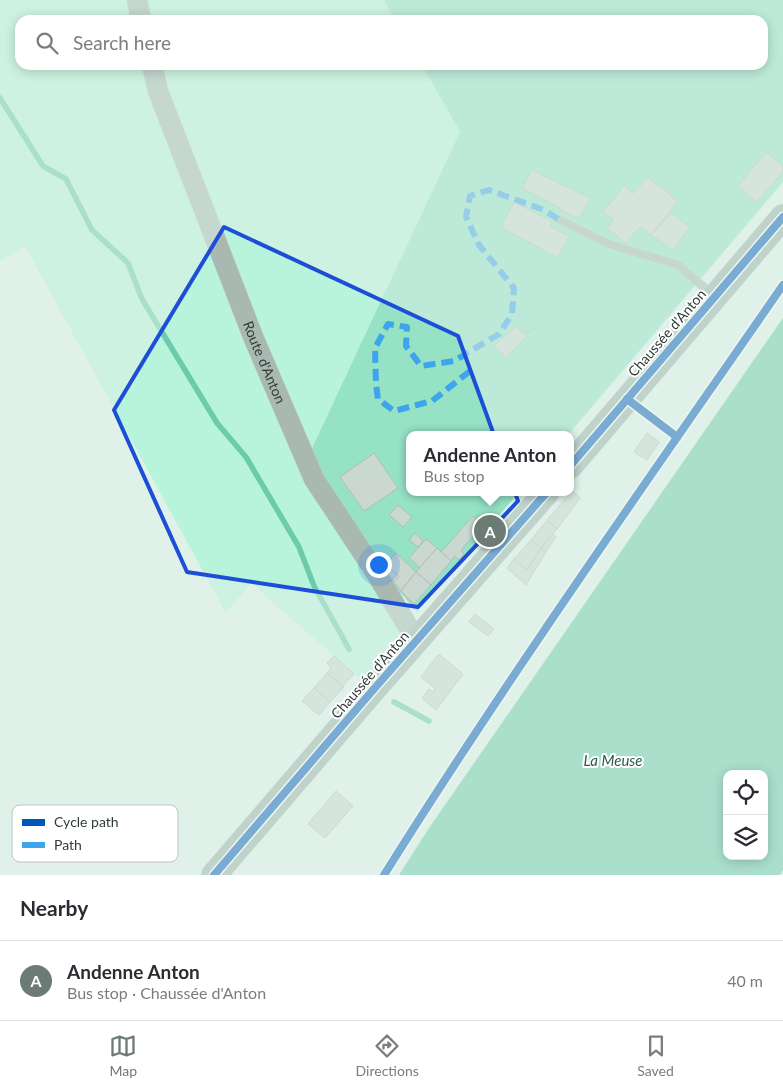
<!DOCTYPE html>
<html lang="en">
<head>
<meta charset="utf-8">
<style>
	:root { --surface:#fff; --page:#f2f2f3; --text:#2b2b33; --muted:#7c7c81; --line:#e1e1e2; --accent:#6d7b75 }
	body { margin:0; font-family:Lato,sans-serif; background:var(--page); color:var(--text) }
	.controls { position:absolute; right:15px; bottom:15px; display:grid; overflow:hidden; border-radius:10px; box-shadow:0 2px 12px #0003 }
	.controls button { width:45px; height:45px; display:grid; place-items:center; padding:0; border:0; border-bottom:1px solid var(--line); background:var(--surface); color:var(--text); font:25px sans-serif }
	.you { position:absolute; left:378px; top:564px; width:18px; height:18px; margin:-12px; border:4px solid #fff; border-radius:50%; background:#1a73e8; box-shadow:0 0 0 8px #1a73e833 }
	.badge { display:grid; place-items:center; width:32px; height:32px; border-radius:50%; background:var(--accent); color:#fff; font-size:16px; font-weight:700 }
	.pin { position:absolute; translate:-50% -50%; border:2px solid #fff; box-shadow:0 1px 5px #0006 }
	.popup { position:absolute; left:406px; top:431px; width:168px; height:65px; box-sizing:border-box; display:grid; place-content:center; border-radius:10px; background:var(--surface); filter:drop-shadow(0 1px 4px #0005); font-size:16px; white-space:nowrap; color:var(--muted) }
	.popup b { font-size:19px; color:var(--text) }
	.popup::after { content:''; position:absolute; left:50%; top:100%; margin-left:-10px; border:10px solid transparent; border-top-color:var(--surface) }
	.list { margin:0; padding:0; list-style:none }
	h2 { display:flex; justify-content:space-between; align-items:center; height:65px; margin:0; padding:0 20px; font-size:21px }
	h2 small { font-size:16px; font-weight:400; color:var(--muted) }
	.list li { display:grid; grid-template-columns:32px 1fr auto; gap:15px; align-items:center; box-sizing:border-box; height:80px; padding:0 20px; border-top:1px solid var(--line) }
	.list b { display:block; font-size:19px; white-space:nowrap }
	.list p { margin:0; font-size:16px; white-space:nowrap; color:var(--muted) }
	.list em { font-size:16px; font-style:normal; color:var(--muted) }
	.icon { flex:none; width:28px; height:28px; fill:none; stroke:currentColor; stroke-width:2; stroke-linecap:round; stroke-linejoin:round }
	.map { position:relative; flex:none; width:783px; height:875px; overflow:hidden }
	.search { position:absolute; background:var(--surface); box-shadow:0 2px 12px #0003; left:15px; right:15px; top:15px; height:55px; display:flex; align-items:center; gap:12px; box-sizing:border-box; padding:0 18px; border-radius:15px; color:var(--muted); font-size:19px }
	.sheet { height:145px; background:var(--surface) }
	nav { display:flex; justify-content:space-around; align-items:center; box-sizing:border-box; height:70px; border-top:1px solid var(--line); background:var(--surface); font-size:14px; color:var(--muted) }
	nav a { display:grid; justify-items:center; gap:2px }
	nav .on { color:var(--accent) }
	.map>svg:first-child { display:block }
	.green { fill:#b8f4db }
	.forest { fill:#95e2c5 }
	.water { fill:#6ccbaa; fill-rule:evenodd }
	.lines { fill:none; stroke-linecap:round; stroke-linejoin:round }
	.stream { stroke:#6ccbaa; stroke-width:5.5 }
	.building { fill:#cad8d1; stroke:#b0beb7 }
	.service-casing { stroke:#becbc5; stroke-width:9 }
	.tertiary-casing { stroke:#becbc5; stroke-width:21 }
	.primary-casing { stroke:#becbc5; stroke-width:26 }
	.service { stroke:#a9b9b2; stroke-width:8 }
	.tertiary { stroke:#a9b9b2; stroke-width:20 }
	.primary { stroke:#99b0a7; stroke-width:25 }
	.quiet { stroke:#3ea4ec; stroke-width:6; stroke-dasharray:12 6; stroke-linecap:butt }
	.cycleway-casing { stroke:#fff; stroke-width:11 }
	.cycleway { stroke:#0057b8; stroke-width:8 }
	.marked { fill:none; stroke:#1d4ed8; stroke-width:4; stroke-linejoin:round }
	.labels { text-anchor:middle; stroke-width:4; stroke-linejoin:round; paint-order:stroke }
	.street-label { font-size:14px; fill:#303c37; stroke:#fff }
	.water-label { font-size:15px; font-style:italic; fill:#295b48; stroke:#fff }
	.key { fill:#fff; stroke:#c1c4c3; stroke-width:1 }
	.key-label { font-size:14px; fill:#303c37 }
</style>
</head>
<body>
<div class="map">
<svg width="783" height="875" viewBox="0 0 783 875">
	<rect width="100%" height="100%" fill="#dff1e8"/>
	<!-- green -->
	<polygon class="green" points="0,0 384,0 395,20 20,20 20,65 422,65 460,132 306,461 419,638 373,690 251,583 226,613 25,246 0,261"/>
	<!-- forest -->
	<polygon class="forest" points="384,0 783,0 783,182 568,435 410,435 410,492 519,492 417,612 380,569 306,461 460,132 422,65 763,65 763,20 395,20"/>
	<!-- water -->
	<path class="water" d="M 783,318 L 783,870 L 780,875 L 399,875 L 429,828 ZM 727,774 L 764,774 L 764,856 L 727,856 Z"/>
	<g class="lines">
		<!-- stream -->
		<g class="stream">
			<polyline points="0,98 43,166 66,179 92,230 128,263 142,299 217,423 246,457 299,547 314,586 349,649"/>
			<polyline points="394,702 429,721"/>
		</g>
	</g>
	<!-- building -->
	<g class="building">
		<polygon points="766,152 783,166 783,172 757,202 738,186"/>
		<polygon points="532,170 590,198 579,219 560,210 560,208 522,188"/>
		<polygon points="648,177 678,201 651,235 640,227 626,243 607,228 613,219 604,212 604,211 624,186 634,193"/>
		<polygon points="514,202 552,221 551,227 569,236 558,258 501,227"/>
		<polygon points="671,213 690,227 673,250 651,235"/>
		<polygon points="516,326 524,334 538,327 525,335 527,337 506,358 495,347 495,345"/>
		<polygon points="647,433 659,442 647,460 634,452"/>
		<polygon points="374,453 398,488 364,511 340,477"/>
		<polygon points="572,491 580,498 557,529 547,520"/>
		<polygon points="398,505 412,517 403,527 389,515"/>
		<polygon points="473,516 483,525 461,550 464,554 459,560 455,556 451,561 441,552"/>
		<polygon points="547,520 557,529 541,548 531,540"/>
		<polygon points="415,533 423,541 418,547 409,540"/>
		<polygon points="552,534 556,537 546,552 541,548"/>
		<polygon points="426,539 437,548 420,568 409,558"/>
		<polygon points="531,540 541,548 527,570 514,559"/>
		<polygon points="437,548 451,561 431,585 416,572"/>
		<polygon points="541,548 546,552 526,585 507,568 514,559 527,570"/>
		<polygon points="396,553 416,572 401,591 394,582 399,577 386,564"/>
		<polygon points="386,564 399,577 394,582 384,567"/>
		<polygon points="416,572 431,585 414,604 401,591"/>
		<polygon points="475,614 494,629 488,636 469,622"/>
		<polygon points="438,655 440,655 463,674 436,710 422,698 429,689 433,692 435,688 421,677"/>
		<polygon points="334,656 354,674 343,686 327,673 331,667 327,663"/>
		<polygon points="327,673 344,687 330,702 314,688"/>
		<polygon points="314,688 330,702 319,715 302,701"/>
		<polygon points="336,791 353,806 325,838 308,824"/>
	</g>
	<g class="lines">
		<defs>
			<polyline id="service" points="558,219 609,244 678,265 713,295"/>
			<g id="tertiary">
				<polyline points="137,0 141,20"/>
				<path id="s1" d="M 152,65 L 158,91 L 254,339 L 314,479 L 376,573 L 407,625 L 419,638"/>
			</g>
			<g id="primary">
				<polyline points="570,466 783,217"/>
				<polyline points="214,875 373,690 547,492"/>
			</g>
		</defs>
		<!-- service casing -->
		<use href="#service" class="service-casing"/>
		<!-- tertiary casing -->
		<use href="#tertiary" class="tertiary-casing"/>
		<!-- primary casing -->
		<use href="#primary" class="primary-casing"/>
		<!-- service -->
		<use href="#service" class="service"/>
		<!-- tertiary -->
		<use href="#tertiary" class="tertiary"/>
		<!-- primary -->
		<use href="#primary" class="primary"/>
		<!-- quiet -->
		<polyline class="quiet" points="470,371 432,401 394,411 378,399 376,384 375,348 388,324 407,327 406,346 421,366 454,361 499,334 512,314 514,288 479,245 466,217 470,196 489,190 544,210 558,219"/>
		<defs>
			<g id="cycleway">
				<polyline points="627,399 677,437"/>
				<polyline points="570,466 783,217"/>
				<polyline points="214,875 373,690 547,492"/>
				<path d="M 384,875 C 510,674 648,480 783,285"/>
			</g>
		</defs>
		<!-- cycleway casing -->
		<use href="#cycleway" class="cycleway-casing"/>
		<!-- cycleway -->
		<use href="#cycleway" class="cycleway"/>
	</g>
	<!-- marked area -->
	<path d="M0 0H783V875H0ZM 224,227 L 458,336 L 518,501 L 418,607 L 187,572 L 114,410 Z" fill="#dff1e8" fill-opacity=".55" fill-rule="evenodd"/>
	<path class="marked" d="M 224,227 L 458,336 L 518,501 L 418,607 L 187,572 L 114,410 Z"/>
	<g class="labels">
		<!-- street labels -->
		<g class="street-label">
			<text transform="translate(667 333) rotate(-49)" y="5">Chaussée d'Anton</text>
			<text dy="5" stroke="none"><textPath href="#s1" startOffset="318">Route d'Anton</textPath></text>
			<text transform="translate(370 675) rotate(-49)" y="5">Chaussée d'Anton</text>
		</g>
		<!-- water labels -->
		<g class="water-label">
			<text x="613" y="766">La Meuse</text>
		</g>
	</g>
	<!-- legend -->
	<rect x="12" y="805" width="166" height="57" rx="8" class="key"/>
	<rect x="22" y="819" width="23" height="7" fill="#0057b8"/>
	<rect x="22" y="842" width="23" height="6" fill="#3ea4ec"/>
	<g class="key-label">
		<text x="54" y="827">Cycle path</text>
		<text x="54" y="850">Path</text>
	</g>
</svg>
<div class="controls">
<button><svg class="icon" aria-label="locate" viewBox="0 0 24 24"><circle cx="12" cy="12" r="6"/><path d="M12 2v4M12 18v4M2 12h4M18 12h4"/></svg></button>
<button><svg class="icon" aria-label="layers" viewBox="0 0 24 24"><path d="M12 4l9 5-9 5-9-5zM3 14l9 5 9-5"/></svg></button>
</div>
<div class="you"></div>
<div class="pin badge" style="left:490px;top:531px">A</div>
<div class="popup"><b>Andenne Anton</b>Bus stop</div>
<div class="search"><svg class="icon" aria-label="search" viewBox="0 0 24 24"><circle cx="10" cy="10" r="6"/><path d="M15 15l6 6"/></svg>Search here</div>
</div>
<section class="sheet">
<h2>Nearby<small></small></h2>
<ul class="list">
<li><span class="badge">A</span><div><b>Andenne Anton</b><p>Bus stop · Chaussée d'Anton</p></div><em>40 m</em></li>
</ul>
</section>
<nav>
<a class="on"><svg class="icon" aria-label="map" viewBox="0 0 24 24"><path d="M3 6l6-2 6 2 6-2v14l-6 2-6-2-6 2zM9 4v14M15 6v14"/></svg>Map</a>
<a><svg class="icon" aria-label="directions" viewBox="0 0 24 24"><path d="M12 3l9 9-9 9-9-9zM9 14v-3h6M13 9l2 2-2 2"/></svg>Directions</a>
<a><svg class="icon" aria-label="saved" viewBox="0 0 24 24"><path d="M7 4h10v16l-5-4-5 4z"/></svg>Saved</a>
</nav>
</body>
</html>
